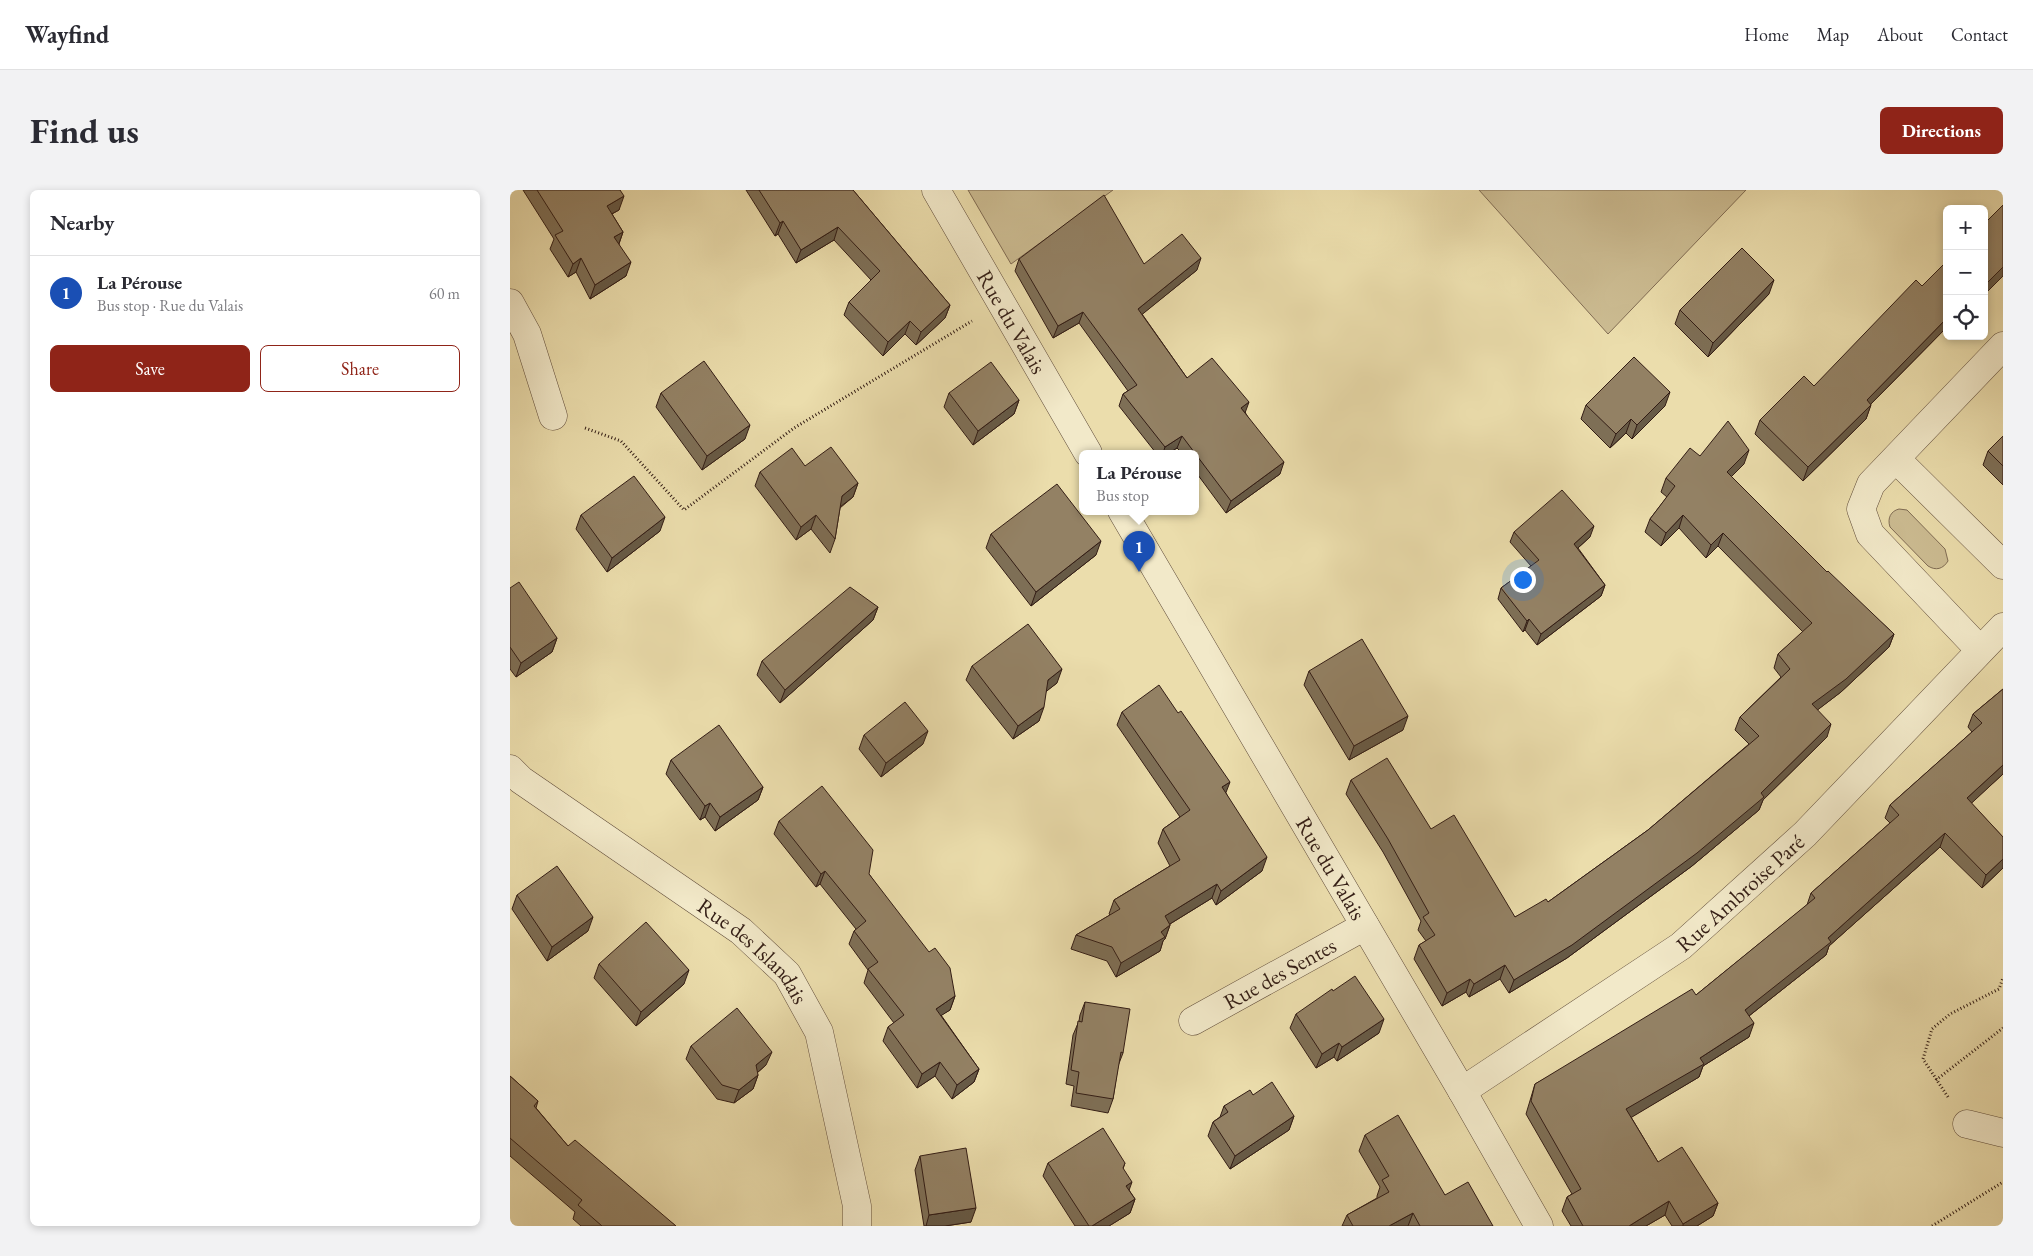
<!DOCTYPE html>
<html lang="en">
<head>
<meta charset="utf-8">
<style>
	:root { --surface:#fff; --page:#f2f2f3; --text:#2b2b33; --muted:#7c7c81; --line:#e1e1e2; --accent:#8f2418 }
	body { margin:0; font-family:"EB Garamond",serif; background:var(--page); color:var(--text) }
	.controls { position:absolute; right:15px; top:15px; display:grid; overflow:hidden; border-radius:8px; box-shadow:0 2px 8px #0003 }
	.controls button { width:45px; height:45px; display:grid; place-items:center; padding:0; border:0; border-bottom:1px solid var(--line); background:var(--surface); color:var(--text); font:25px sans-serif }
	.you { position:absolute; left:1012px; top:389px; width:18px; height:18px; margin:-12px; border:4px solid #fff; border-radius:50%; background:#1a73e8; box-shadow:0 0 0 8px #1a73e833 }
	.badge { display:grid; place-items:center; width:32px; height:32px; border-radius:50%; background:var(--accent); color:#fff; font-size:16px; font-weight:700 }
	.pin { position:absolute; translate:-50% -41px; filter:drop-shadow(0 1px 2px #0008) }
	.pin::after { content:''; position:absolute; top:26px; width:18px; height:15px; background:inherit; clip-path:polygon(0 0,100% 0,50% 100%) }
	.popup { position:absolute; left:569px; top:260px; width:120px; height:65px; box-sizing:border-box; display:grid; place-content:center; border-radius:8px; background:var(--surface); filter:drop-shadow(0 1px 4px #0005); font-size:16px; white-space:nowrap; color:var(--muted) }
	.popup b { font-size:19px; color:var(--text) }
	.popup::after { content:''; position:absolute; left:50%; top:100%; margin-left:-10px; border:10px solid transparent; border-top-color:var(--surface) }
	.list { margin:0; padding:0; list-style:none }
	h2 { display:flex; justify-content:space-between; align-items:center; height:65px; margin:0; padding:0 20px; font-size:21px }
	h2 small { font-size:16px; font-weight:400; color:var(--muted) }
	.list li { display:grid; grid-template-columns:32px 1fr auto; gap:15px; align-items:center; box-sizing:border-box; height:75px; padding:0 20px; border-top:1px solid var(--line) }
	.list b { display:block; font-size:19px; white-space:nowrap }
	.list p { margin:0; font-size:16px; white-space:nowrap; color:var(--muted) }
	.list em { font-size:16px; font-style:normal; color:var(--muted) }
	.actions { display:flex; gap:10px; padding:15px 20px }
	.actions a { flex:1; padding:11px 0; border:1px solid var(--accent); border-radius:8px; text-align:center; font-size:18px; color:var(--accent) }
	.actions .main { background:var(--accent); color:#fff }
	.icon { flex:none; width:28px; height:28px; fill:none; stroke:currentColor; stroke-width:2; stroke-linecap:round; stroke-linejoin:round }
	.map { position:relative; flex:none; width:1493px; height:1036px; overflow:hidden; border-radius:8px }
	header { display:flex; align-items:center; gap:30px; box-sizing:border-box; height:70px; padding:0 25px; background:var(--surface); border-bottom:1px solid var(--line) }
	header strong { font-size:24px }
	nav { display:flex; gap:28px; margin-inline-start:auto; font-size:18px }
	.intro { display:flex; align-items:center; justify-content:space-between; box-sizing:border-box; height:120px; padding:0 30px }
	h1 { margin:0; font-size:35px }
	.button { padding:12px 22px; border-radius:8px; background:var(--accent); color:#fff; font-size:18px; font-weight:700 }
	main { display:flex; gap:30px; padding:0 30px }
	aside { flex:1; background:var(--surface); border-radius:8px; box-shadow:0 2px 8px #0003 }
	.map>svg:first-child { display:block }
	.green { fill:#ccbc92; stroke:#806c54 }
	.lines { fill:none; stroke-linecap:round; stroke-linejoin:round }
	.street-casing { stroke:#614d3b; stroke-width:29 }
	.path { stroke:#331d15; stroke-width:3; stroke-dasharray:1 2.5; stroke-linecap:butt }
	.street { stroke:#f2e9c9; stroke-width:28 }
	.wall { fill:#7e6f56; stroke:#331d15 }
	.shaded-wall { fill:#675a46; stroke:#331d15 }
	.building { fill:#938164; stroke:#331d15 }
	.labels { text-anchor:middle; stroke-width:4; stroke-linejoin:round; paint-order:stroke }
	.street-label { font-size:22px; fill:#331d15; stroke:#f2e9c9 }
</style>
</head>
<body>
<header>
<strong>Wayfind</strong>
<nav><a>Home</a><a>Map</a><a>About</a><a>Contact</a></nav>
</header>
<div class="intro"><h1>Find us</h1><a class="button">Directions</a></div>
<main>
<aside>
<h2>Nearby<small></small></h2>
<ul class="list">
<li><span class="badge" style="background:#1a4fb4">1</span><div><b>La Pérouse</b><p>Bus stop · Rue du Valais</p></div><em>60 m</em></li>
</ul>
<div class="actions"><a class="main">Save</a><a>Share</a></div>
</aside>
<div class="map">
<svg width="1493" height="1036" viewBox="0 0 1493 1036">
	<rect width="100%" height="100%" fill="#ebddac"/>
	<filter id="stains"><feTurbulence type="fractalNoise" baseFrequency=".004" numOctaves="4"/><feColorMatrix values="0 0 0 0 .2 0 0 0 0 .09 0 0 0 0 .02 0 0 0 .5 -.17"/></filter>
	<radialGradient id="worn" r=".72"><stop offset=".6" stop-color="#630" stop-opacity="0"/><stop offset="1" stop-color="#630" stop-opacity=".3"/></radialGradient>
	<!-- green -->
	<g class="green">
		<polygon points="458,0 603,0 501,74"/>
		<polygon points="969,0 1236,0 1098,144"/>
		<path d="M 1389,319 L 1397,320 L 1435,359 L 1438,371 C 1433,379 1426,381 1418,376 L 1380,337 C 1377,328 1381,321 1389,319 Z"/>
	</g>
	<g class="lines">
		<defs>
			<g id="street">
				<path id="s1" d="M 426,0 L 578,263"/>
				<polyline points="0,113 17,144 43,226"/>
				<polyline points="1386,269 1493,375"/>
				<path id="s2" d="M 612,321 L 952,901 L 1029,1036"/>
				<polyline points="1470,460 1360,344 1351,319 1361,294 1493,156"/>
				<path id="s3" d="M 0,579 L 11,590 L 231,741 L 277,784 L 309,842 L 347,1016 L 347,1036"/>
				<path id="s4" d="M 683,831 L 855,736"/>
				<path id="s5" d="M 952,901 L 1171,756 L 1295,644 L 1493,437"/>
				<polyline points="1457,934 1493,943"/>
			</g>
		</defs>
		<!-- street casing -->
		<use href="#street" class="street-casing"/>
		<!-- path -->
		<g class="path">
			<polyline points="75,238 111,251 174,320 284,238 462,131"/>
			<polyline points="1426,890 1493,838"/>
			<polyline points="1438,907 1413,869 1422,839 1440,824 1489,799 1493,788"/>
			<polyline points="1422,1036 1493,992"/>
		</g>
		<!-- street -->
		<use href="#street" class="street"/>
	</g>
	<!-- wall -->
	<g class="wall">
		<polygon points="13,0 110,0 109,20 102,24 113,42 109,54 116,86 80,109 66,82 58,87 40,59 44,49"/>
		<polygon points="236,0 343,0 440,115 435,128 406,155 395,144 373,166 334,125 339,112 361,90 324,50 286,73 268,44 265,46"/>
		<polygon points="509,69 634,74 687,80 632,124 677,188 735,222 770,284 716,323 685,281 685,263 672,263 667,258 659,263 646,263 609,216 613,204 618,201 569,133 543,148 505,81"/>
		<polygon points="1437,71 1437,137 1361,214 1356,229 1293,291 1245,244 1250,230 1304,196 1412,96"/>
		<polygon points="1259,104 1198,167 1165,134 1170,120"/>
		<polygon points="151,203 235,249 192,280 146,217"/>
		<polygon points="439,203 509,210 504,224 463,255 434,217"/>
		<polygon points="1076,215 1155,216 1122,249 1116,243 1100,258 1071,229"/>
		<polygon points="1493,246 1493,295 1473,275 1478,261"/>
		<polygon points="1190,266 1234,274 1221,287 1317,382 1384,444 1379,457 1331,502 1307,520 1317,547 1253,610 1249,620 1182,676 1057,768 999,803 990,789 959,807 956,802 932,816 904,769 909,755 916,751 908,740 911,731 873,662 836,604 841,590 921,639 1005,727 1038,712 1138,640 1239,554 1225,540 1230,527 1271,487 1264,478 1268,464 1293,442 1208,356 1196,368 1169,338 1151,356 1135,342 1140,329 1157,307 1151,302 1156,288"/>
		<polygon points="295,276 348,293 343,307 330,318 325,349 320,363 301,339 286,350 245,296 250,282"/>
		<polygon points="71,325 150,341 97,382 66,339"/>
		<polygon points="1004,342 1080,347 1068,358 1095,395 1091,406 1027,455 1015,440 1013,442 988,409 991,398 1021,376 1000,352"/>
		<polygon points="481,344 586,365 521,416 476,358"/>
		<polygon points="0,398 47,448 42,462 6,487 0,479"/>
		<polygon points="368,417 363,430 270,513 247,485 252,471"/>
		<polygon points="462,476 547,493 536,501 529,531 503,549 456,490"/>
		<polygon points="799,481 893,540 839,570 794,495"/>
		<polygon points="1493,499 1493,584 1461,613 1493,647 1493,678 1472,698 1430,657 1319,756 1316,765 1239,826 1239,847 1193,876 1189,887 1121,927 1148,972 1208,1013 1203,1026 1187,1036 1162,1036 1155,1025 1136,1036 1061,1036 1052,1021 1057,1007 1062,1004 1016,924 1025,894 1186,805 1297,715 1301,703 1380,633 1375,628 1380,615 1462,542 1458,537 1463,524"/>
		<polygon points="612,522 716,603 752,681 706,715 702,708 660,734 660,735 655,749 653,751 650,761 606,787 597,771 561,759 566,745 600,725 599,724 604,710 660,676 648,653 653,639 670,627 607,535"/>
		<polygon points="354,545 413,554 371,587 349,559"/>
		<polygon points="161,570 253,597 248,610 205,641 195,627 190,630 156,584"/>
		<polygon points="269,631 359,684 445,806 440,820 431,825 469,879 464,892 442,909 425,886 407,898 373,851 378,837 384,833 354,793 358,780 339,754 344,741 346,739 310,694 306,697 264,644"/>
		<polygon points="7,705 78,741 37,771 2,719"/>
		<polygon points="89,774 174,794 126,836 84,788"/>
		<polygon points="575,812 613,863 608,876 603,909 598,923 561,916 564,896 556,894 563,845 569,831 570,825"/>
		<polygon points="786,824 869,843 827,871 824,867 806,878 780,838"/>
		<polygon points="181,856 256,875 247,883 248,885 243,899 224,913 207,909 176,869"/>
		<polygon points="0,886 28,911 26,918 58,956 166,1036 71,1036 63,1029 65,1022 0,966"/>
		<polygon points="743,905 784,926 779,940 720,979 698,946 703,932 710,927 714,916"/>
		<polygon points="855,945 935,1005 983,1036 832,1036 837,1025 867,1008 867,1006 870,997 849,961"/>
		<polygon points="410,966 461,1032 435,1036 414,1036 405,980"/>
		<polygon points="538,973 615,973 613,979 619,1000 625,1009 620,1023 599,1036 565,1036 533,986"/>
	</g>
	<!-- shaded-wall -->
	<g class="shaded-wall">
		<polygon points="114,6 109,20 92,29 97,16"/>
		<polygon points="273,31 268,44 265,46 270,33"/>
		<polygon points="328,37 324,50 286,73 291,60"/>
		<polygon points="113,42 108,56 104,47"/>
		<polygon points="71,68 66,82 58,87 63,74"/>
		<polygon points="691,68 687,80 624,131 628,119"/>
		<polygon points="121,72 116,86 80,109 85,95"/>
		<polygon points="1493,77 1493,86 1474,105 1474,96"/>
		<polygon points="1264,90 1259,104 1198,167 1203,153"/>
		<polygon points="440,115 435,128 406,155 411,142"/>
		<polygon points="573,122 569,133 543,148 548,136"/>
		<polygon points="1437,128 1437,137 1351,224 1357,210"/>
		<polygon points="400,131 395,144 373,166 378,152"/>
		<polygon points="1160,202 1155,216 1122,249 1127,235"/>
		<polygon points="509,210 504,224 463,255 468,241"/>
		<polygon points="739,212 735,223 731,218"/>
		<polygon points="1361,215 1356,229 1293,291 1298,277"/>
		<polygon points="1121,229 1116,243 1100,258 1106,244"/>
		<polygon points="240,235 235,249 192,280 197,266"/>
		<polygon points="672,246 667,258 659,263 653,263 655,257"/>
		<polygon points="1239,260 1234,274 1212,296 1217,282"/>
		<polygon points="774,272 770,284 716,323 721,311"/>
		<polygon points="348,293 343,307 326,320 332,306"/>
		<polygon points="306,325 301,339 286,350 291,337"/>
		<polygon points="1173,325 1169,338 1151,356 1156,343"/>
		<polygon points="155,327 150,341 97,382 102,368"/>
		<polygon points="1084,336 1080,347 1060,365 1064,354"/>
		<polygon points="1213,343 1208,356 1196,368 1201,355"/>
		<polygon points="591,351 586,365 521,416 526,402"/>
		<polygon points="1095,395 1091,406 1027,455 1031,444"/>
		<polygon points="368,417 363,430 270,513 275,500"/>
		<polygon points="1019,429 1015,440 1013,442 1017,431"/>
		<polygon points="1384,444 1379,457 1331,502 1297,528 1302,514"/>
		<polygon points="47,448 42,462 6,487 11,473"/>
		<polygon points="552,479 547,493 533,504 538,490"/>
		<polygon points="534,517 529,531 503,549 508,536"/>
		<polygon points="898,526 893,540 839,570 844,556"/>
		<polygon points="1321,534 1317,547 1253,610 1249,620 1182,676 1057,768 999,803 1004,790 1251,603"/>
		<polygon points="418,541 413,554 371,587 376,573"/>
		<polygon points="1493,575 1493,584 1452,622 1457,608"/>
		<polygon points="720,592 715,605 712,597"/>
		<polygon points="253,597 248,610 205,641 210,627"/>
		<polygon points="200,613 195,627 190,630 195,616"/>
		<polygon points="1435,643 1430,657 1319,756 1316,765 1230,833 1235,820 1318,748"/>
		<polygon points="757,667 752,681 706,715 711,701"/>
		<polygon points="1493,669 1493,678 1472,698 1476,685"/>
		<polygon points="315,681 310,694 306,697 311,684"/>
		<polygon points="707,694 702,708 650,740 655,726"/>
		<polygon points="83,727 78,741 37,771 42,757"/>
		<polygon points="660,735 655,749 653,751 650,761 606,787 611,773"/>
		<polygon points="995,775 990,789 959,807 964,794"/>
		<polygon points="179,780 174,794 126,836 131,822"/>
		<polygon points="960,789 956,802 932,816 937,803"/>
		<polygon points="445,806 440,820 421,832 426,819"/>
		<polygon points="874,829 869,843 827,871 832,857"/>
		<polygon points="1244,833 1239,847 1193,876 1189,887 1112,933 1116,919 1190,868"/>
		<polygon points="829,853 824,867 806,878 812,864"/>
		<polygon points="262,862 256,875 240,889 246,875"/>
		<polygon points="430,872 425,886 407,898 412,884"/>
		<polygon points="469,879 464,892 442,909 447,895"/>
		<polygon points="248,885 243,899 224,913 229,900"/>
		<polygon points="784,926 779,940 720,979 725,966"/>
		<polygon points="622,992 617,1006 616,996"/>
		<polygon points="625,1009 620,1023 599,1036 582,1036"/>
		<polygon points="1159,1011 1155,1025 1136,1036 1119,1036"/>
		<polygon points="1208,1013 1203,1026 1187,1036 1173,1036 1173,1034"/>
		<polygon points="466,1018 461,1032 435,1036 416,1036 419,1025"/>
		<polygon points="903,1023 898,1036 879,1036"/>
	</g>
	<!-- building -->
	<g class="building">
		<polygon points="27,0 110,0 114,6 97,16 113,42 104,47 121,72 85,95 71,68 63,74 45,45 53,41"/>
		<polygon points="249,0 343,0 440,115 411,142 400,131 378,152 339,112 370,81 328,37 291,60 273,31 270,33"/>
		<polygon points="594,5 634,74 672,44 691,68 628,119 677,188 702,168 739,212 731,218 774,272 721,311 672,246 655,257 613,204 627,195 573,122 548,136 509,69"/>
		<polygon points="1493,15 1493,77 1474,96 1474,34"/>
		<polygon points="1232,58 1264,90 1203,153 1170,120"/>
		<polygon points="1437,71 1437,128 1357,210 1361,215 1298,277 1250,230 1294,186 1304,196 1406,90 1412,96"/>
		<polygon points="1124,167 1160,202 1127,235 1121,229 1106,244 1076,215"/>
		<polygon points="194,171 240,235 197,266 151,203"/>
		<polygon points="481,172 509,210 468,241 439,203"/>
		<polygon points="1218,231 1239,260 1217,282 1317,382 1318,381 1384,444 1336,489 1302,514 1321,534 1251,603 1254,607 1187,663 1062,755 1004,790 995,775 964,794 960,789 937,803 909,755 925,745 913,727 919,723 878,649 841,590 877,568 921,639 944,625 1005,727 1036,709 1038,712 1138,640 1249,546 1230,527 1280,479 1268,464 1302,433 1213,343 1201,355 1173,325 1156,343 1140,329 1165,296 1156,288 1180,258 1190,266"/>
		<polygon points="1493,246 1493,276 1478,261"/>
		<polygon points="321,257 348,293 332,306 325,349 306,325 291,337 250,282 282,258 295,276"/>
		<polygon points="124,286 155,327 102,368 71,325"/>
		<polygon points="547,294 591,351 526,402 481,344"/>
		<polygon points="1052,300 1084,336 1064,354 1095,395 1031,444 1019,429 1017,431 991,398 1029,370 1004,342"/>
		<polygon points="9,392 47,448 11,473 0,457 0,398"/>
		<polygon points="340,397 368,417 275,500 252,471"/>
		<polygon points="518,434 552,479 538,490 534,517 508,536 462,476"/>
		<polygon points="852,449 898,526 844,556 799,481"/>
		<polygon points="649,495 668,523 671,521 720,592 712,597 757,667 711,701 707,694 655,726 660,735 651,742 655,747 611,773 602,757 566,745 610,719 604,710 670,670 653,639 680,620 612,522"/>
		<polygon points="1493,499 1493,575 1457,608 1493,647 1493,669 1476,685 1435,643 1318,748 1321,752 1235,820 1244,833 1190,868 1194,874 1116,919 1148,972 1172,957 1208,1013 1173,1034 1159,1011 1119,1036 1073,1036 1057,1007 1071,999 1021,911 1025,894 1182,799 1186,805 1305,708 1301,703 1389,625 1380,615 1472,533 1463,524"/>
		<polygon points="395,512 418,541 376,573 354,545"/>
		<polygon points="209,535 253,597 210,627 200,613 195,616 161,570"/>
		<polygon points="312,596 363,660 359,684 419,762 425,758 440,778 445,806 426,819 469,879 447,895 430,872 412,884 378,837 394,825 358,779 368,772 344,741 356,731 315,681 311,684 269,631"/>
		<polygon points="47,676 83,727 42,757 7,705"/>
		<polygon points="136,732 179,780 131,822 89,774"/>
		<polygon points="845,786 874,829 832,857 829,853 812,864 786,824 822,799 823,801"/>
		<polygon points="575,812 620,819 613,863 611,862 603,909 566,903 569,882 561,880 568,831 572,832"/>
		<polygon points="227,818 262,862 246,875 248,885 229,900 212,895 181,856"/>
		<polygon points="0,886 28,911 24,916 58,956 65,950 166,1036 92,1036 68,1015 72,1010 0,948"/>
		<polygon points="762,892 784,926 725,966 703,932 718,922 714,916 740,900 743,905"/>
		<polygon points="888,925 935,1005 958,992 983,1036 910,1036 903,1023 879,1036 843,1036 837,1025 879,1002 872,990 879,986 855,945"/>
		<polygon points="593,938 615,973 613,978 622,992 616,996 625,1009 582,1036 579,1036 538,973"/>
		<polygon points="456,958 466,1018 419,1025 410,966"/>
	</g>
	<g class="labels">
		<!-- street labels -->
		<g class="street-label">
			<text dy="8" stroke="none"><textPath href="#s1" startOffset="152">Rue du Valais</textPath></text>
			<text dy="8" stroke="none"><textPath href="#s2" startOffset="414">Rue du Valais</textPath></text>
			<text dy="8" stroke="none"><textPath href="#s5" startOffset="342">Rue Ambroise Paré</textPath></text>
			<text dy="8" stroke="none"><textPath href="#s3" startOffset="305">Rue des Islandais</textPath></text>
			<text dy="8" stroke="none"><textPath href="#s4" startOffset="99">Rue des Sentes</textPath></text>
		</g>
	</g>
	<rect width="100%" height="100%" filter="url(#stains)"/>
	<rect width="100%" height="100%" fill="url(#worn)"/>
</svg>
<div class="controls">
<button>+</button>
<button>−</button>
<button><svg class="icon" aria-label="locate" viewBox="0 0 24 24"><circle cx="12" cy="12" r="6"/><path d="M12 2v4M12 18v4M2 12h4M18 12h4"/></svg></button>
</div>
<div class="you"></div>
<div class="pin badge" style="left:629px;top:382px;background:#1a4fb4">1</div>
<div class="popup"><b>La Pérouse</b>Bus stop</div>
</div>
</main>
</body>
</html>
